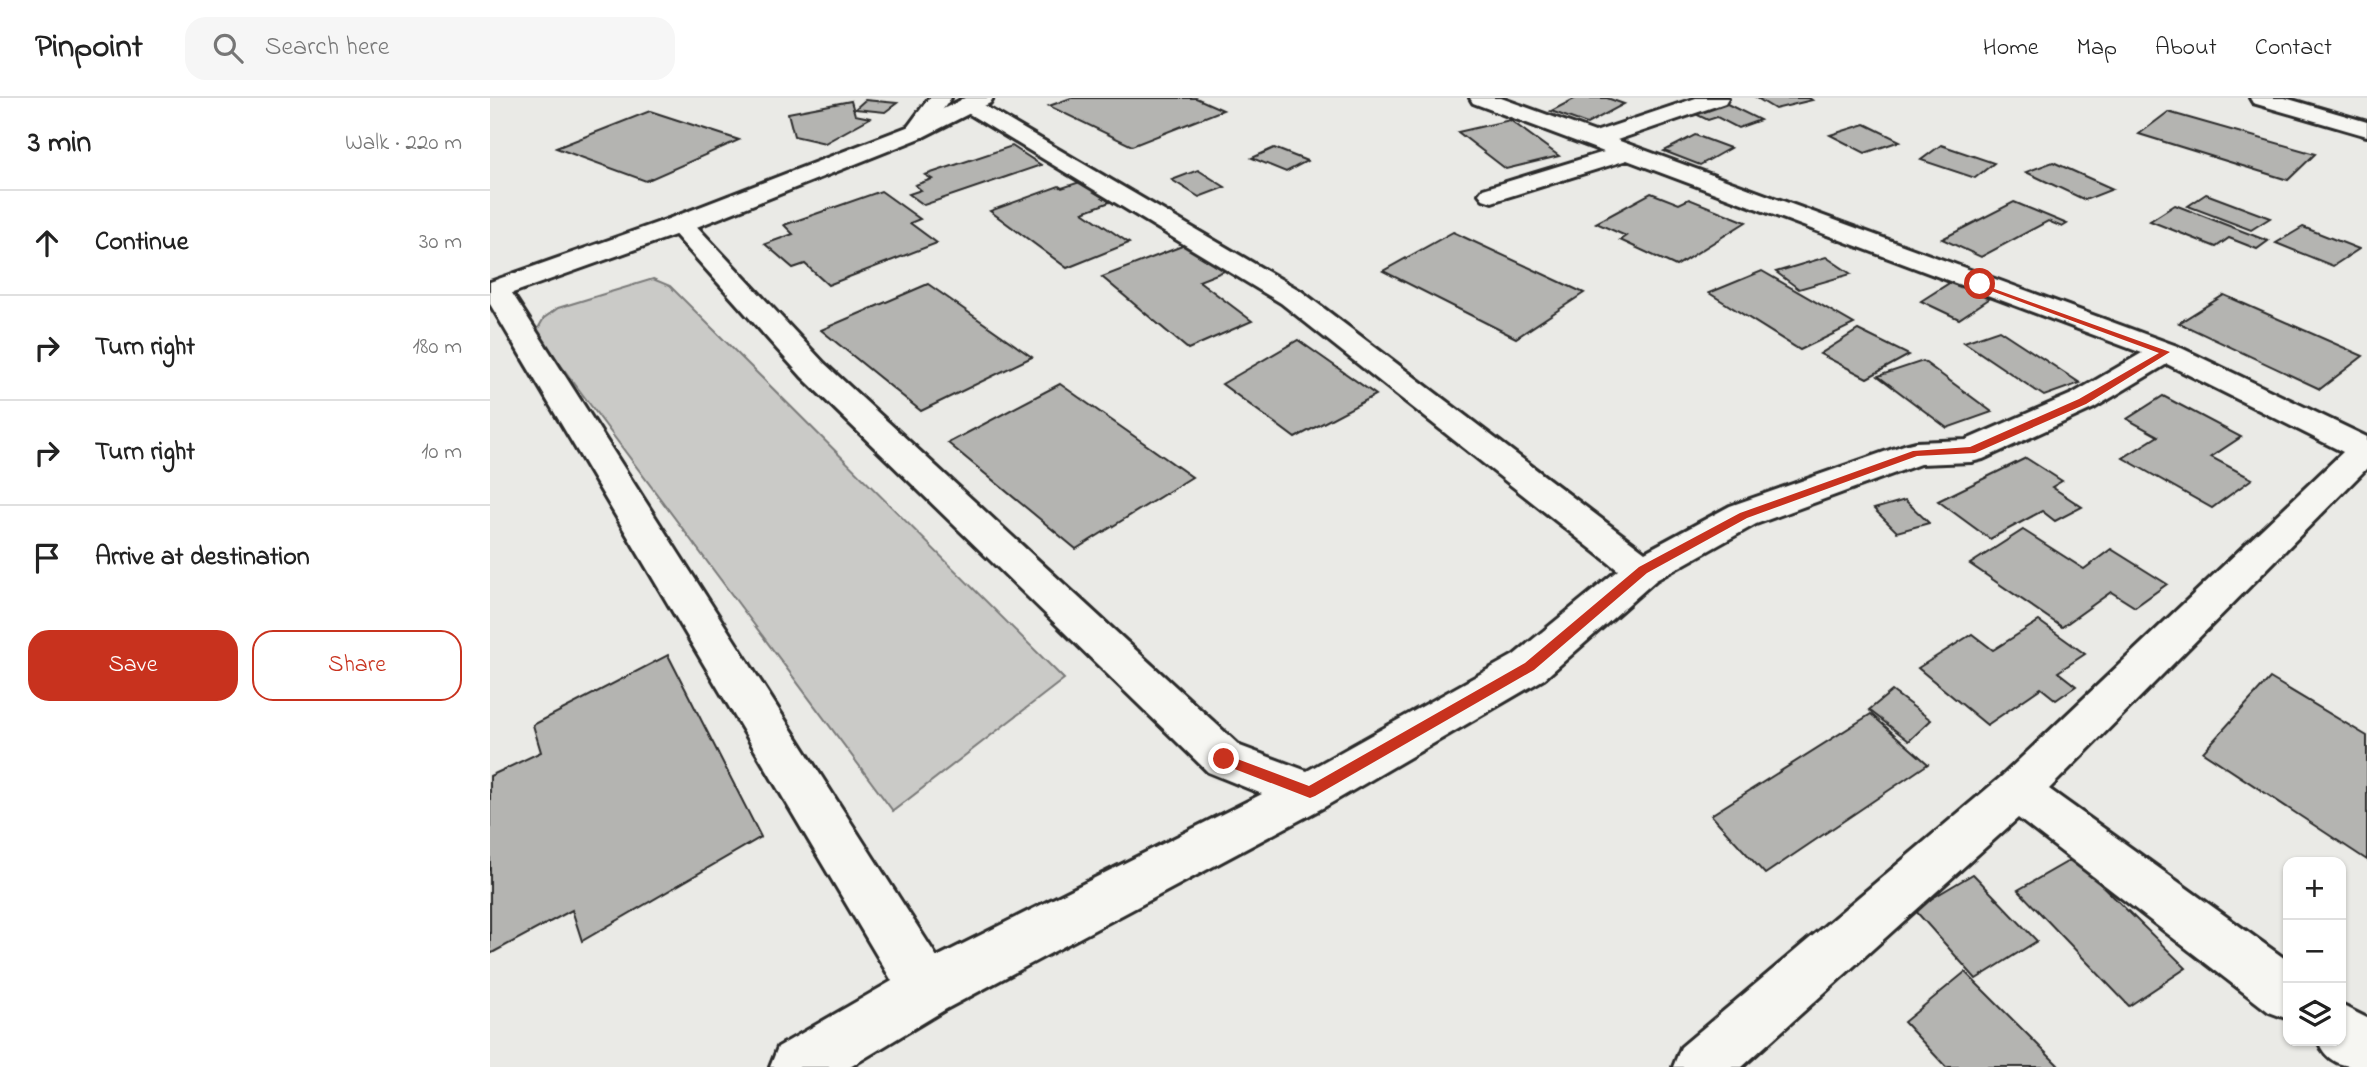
<!DOCTYPE html>
<html lang="en">
<head>
<meta charset="utf-8">
<style>
	:root { --surface:#fff; --page:#f6f6f6; --text:#222; --muted:#767676; --line:#e0e0e0; --accent:#c8321e }
	body { margin:0; font-family:"Indie Flower",sans-serif; background:var(--page); color:var(--text) }
	.controls { position:absolute; right:21px; bottom:21px; display:grid; overflow:hidden; border-radius:14px; box-shadow:0 2px 5px #0004 }
	.controls button { width:63px; height:63px; display:grid; place-items:center; padding:0; border:0; border-bottom:2px solid var(--line); background:var(--surface); color:var(--text); font:35px sans-serif }
	.stop { position:absolute; width:21px; height:21px; margin:-16px; border:5px solid #c8321e; border-radius:50%; background:#fff }
	.stop.end { background:#c8321e; border-color:#fff; box-shadow:0 2px 7px #0008 }
	.list { margin:0; padding:0; list-style:none }
	h2 { display:flex; justify-content:space-between; align-items:center; height:91px; margin:0; padding:0 28px; font-size:30px }
	h2 small { font-size:23px; font-weight:400; color:var(--muted) }
	.list li { display:grid; grid-template-columns:46px 1fr auto; gap:21px; align-items:center; box-sizing:border-box; height:105px; padding:0 28px; border-top:2px solid var(--line) }
	.list b { display:block; font-size:26px; white-space:nowrap }
	.list em { font-size:23px; font-style:normal; color:var(--muted) }
	.actions { display:flex; gap:14px; padding:21px 28px }
	.actions a { flex:1; padding:16px 0; border:2px solid var(--accent); border-radius:21px; text-align:center; font-size:24px; color:var(--accent) }
	.actions .main { background:var(--accent); color:#fff }
	.icon { flex:none; width:38px; height:38px; fill:none; stroke:currentColor; stroke-width:2; stroke-linecap:round; stroke-linejoin:round }
	.map { position:relative; flex:none; width:1877px; height:969px; overflow:hidden }
	header { display:flex; align-items:center; gap:42px; box-sizing:border-box; height:98px; padding:0 35px; background:var(--surface); border-bottom:2px solid var(--line) }
	header strong { font-size:33px }
	nav { display:flex; gap:38px; margin-inline-start:auto; font-size:24px }
	.search { width:490px; height:63px; background:var(--page); display:flex; align-items:center; gap:18px; box-sizing:border-box; padding:0 24px; border-radius:21px; color:var(--muted); font-size:26px }
	main { display:flex }
	aside { flex:1; background:var(--surface) }
	.map>svg:first-child { display:block }
	.green { fill:#cacac7; stroke:#7a7a79; stroke-width:2 }
	.building { fill:#b4b4b1; stroke:#2b2b2b; stroke-width:2 }
	.lines { fill:none; stroke-linecap:round; stroke-linejoin:round }
	.minor-casing { stroke:#2b2b2b; stroke-width:6 }
	.major-casing { stroke:#2b2b2b; stroke-width:6 }
	.minor { fill:#f6f6f2; fill-rule:evenodd }
	.major { fill:#f6f6f2; fill-rule:evenodd }
	.route { fill:#c8321e }
</style>
</head>
<body>
<header>
<strong>Pinpoint</strong>
<div class="search"><svg class="icon" aria-label="search" viewBox="0 0 24 24"><circle cx="10" cy="10" r="6"/><path d="M15 15l6 6"/></svg>Search here</div>
<nav><a>Home</a><a>Map</a><a>About</a><a>Contact</a></nav>
</header>
<main>
<aside>
<h2>3 min<small>Walk · 220 m</small></h2>
<ul class="list">
<li><svg class="icon" aria-label="ahead" viewBox="0 0 24 24"><path d="M12 20V5M6 11l6-6 6 6"/></svg><div><b>Continue</b></div><em>30 m</em></li>
<li><svg class="icon" aria-label="right" viewBox="0 0 24 24"><path d="M7 20v-9h11M14 6l5 5-5 5"/></svg><div><b>Turn right</b></div><em>180 m</em></li>
<li><svg class="icon" aria-label="right" viewBox="0 0 24 24"><path d="M7 20v-9h11M14 6l5 5-5 5"/></svg><div><b>Turn right</b></div><em>10 m</em></li>
<li><svg class="icon" aria-label="arrive" viewBox="0 0 24 24"><path d="M6 21V4h12l-3 4 3 4H6"/></svg><div><b>Arrive at destination</b></div></li>
</ul>
<div class="actions"><a class="main">Save</a><a>Share</a></div>
</aside>
<div class="map">
<svg width="1877" height="969" viewBox="0 0 1877 969">
	<rect width="100%" height="100%" fill="#eaeae6"/>
	<filter id="ink" filterUnits="userSpaceOnUse"><feTurbulence type="fractalNoise" baseFrequency=".0143" numOctaves="2"/><feDisplacementMap in="SourceGraphic" scale="14" xChannelSelector="R" yChannelSelector="G"/><feConvolveMatrix kernelMatrix="1 2 1 2 8 2 1 2 1" color-interpolation-filters="sRGB"/></filter>
	<g filter="url(#ink)">
		<!-- green -->
		<polygon class="green" points="163,181 180,188 574,581 403,713 46,234 54,220 68,210"/>
		<!-- building -->
		<g class="building">
			<polygon points="581,0 706,0 733,12 642,48 559,8"/>
			<polygon points="1086,0 1117,0 1134,6 1097,26 1061,13"/>
			<polygon points="1267,0 1319,0 1322,2 1285,11"/>
			<polygon points="375,2 407,5 395,14 365,11"/>
			<polygon points="361,3 365,17 380,20 335,45 304,38 298,15"/>
			<polygon points="1233,4 1270,22 1248,30 1227,19 1218,22 1201,14"/>
			<polygon points="160,13 249,42 156,83 66,50"/>
			<polygon points="1678,14 1825,56 1798,82 1649,36"/>
			<polygon points="1020,22 1069,58 1016,71 968,34"/>
			<polygon points="1375,26 1410,43 1375,55 1340,37"/>
			<polygon points="1205,37 1240,50 1210,67 1174,53"/>
			<polygon points="1451,47 1504,65 1485,80 1431,62"/>
			<polygon points="522,48 551,67 434,107 419,96 431,92 425,87 442,81 435,77"/>
			<polygon points="784,50 817,63 796,74 762,60"/>
			<polygon points="1563,64 1623,91 1595,102 1536,74"/>
			<polygon points="708,72 735,89 709,99 682,82"/>
			<polygon points="590,84 620,104 593,114 639,145 577,170 500,113 569,88 572,90"/>
			<polygon points="391,93 430,121 420,125 447,145 338,187 315,166 303,170 275,146 303,136 294,127"/>
			<polygon points="1161,95 1189,106 1199,101 1256,124 1186,168 1130,142 1136,138 1106,125"/>
			<polygon points="1716,96 1780,120 1761,132 1698,108"/>
			<polygon points="1524,104 1577,126 1572,129 1558,123 1491,159 1452,141"/>
			<polygon points="1685,107 1778,143 1767,151 1739,140 1726,149 1660,123"/>
			<polygon points="1813,129 1869,151 1843,168 1786,145"/>
			<polygon points="963,134 1094,195 1026,240 893,173"/>
			<polygon points="700,145 737,172 709,183 762,223 698,251 612,179"/>
			<polygon points="1336,159 1361,176 1309,191 1286,174"/>
			<polygon points="1272,173 1364,226 1310,252 1219,195"/>
			<polygon points="1461,184 1499,201 1469,221 1431,203"/>
			<polygon points="438,186 542,259 431,313 331,232"/>
			<polygon points="1734,197 1873,258 1830,291 1689,225"/>
			<polygon points="1368,232 1419,257 1377,280 1330,256"/>
			<polygon points="1509,232 1590,285 1554,298 1474,244"/>
			<polygon points="808,242 886,297 805,340 732,286"/>
			<polygon points="1433,263 1502,314 1457,330 1388,278"/>
			<polygon points="570,286 702,379 586,451 458,345"/>
			<polygon points="1673,298 1751,339 1721,359 1762,381 1722,410 1633,360 1668,338 1637,321"/>
			<polygon points="1536,360 1572,383 1562,389 1592,409 1565,423 1552,413 1500,441 1448,403"/>
			<polygon points="1415,402 1439,425 1407,434 1384,411"/>
			<polygon points="1533,432 1594,471 1621,451 1677,486 1645,509 1621,494 1572,529 1480,466"/>
			<polygon points="1549,523 1595,556 1568,574 1586,588 1566,602 1551,590 1497,627 1428,570 1482,536 1503,552"/>
			<polygon points="178,557 271,739 92,843 82,812 0,856 0,678 51,654 43,627"/>
			<polygon points="1780,580 1877,638 1877,762 1713,654"/>
			<polygon points="1402,593 1441,622 1419,643 1379,612"/>
			<polygon points="1381,616 1438,666 1275,776 1221,717"/>
			<polygon points="1584,760 1696,870 1639,908 1528,792"/>
			<polygon points="1483,776 1547,843 1486,881 1424,811"/>
			<polygon points="1475,874 1570,969 1456,969 1414,924"/>
		</g>
		<g class="lines">
			<defs>
				<g id="minor">
					<polygon points="439,0 461,0 433,39 417,39 414,34"/>
					<polygon points="481,0 811,193 1155,454 1240,408 1414,347 1426,344 1476,342 1582,296 1652,255 1137,62 1011,101 1002,104 993,101 989,96 993,91 1114,54 983,5 980,0 1011,0 1105,34 1206,0 1238,0 1235,5 1127,42 1687,248 1877,339 1877,370 1559,691 1798,863 1798,921 1779,914 1528,720 1252,969 1183,969 1191,949 1511,679 1853,354 1677,266 1604,310 1493,361 1481,364 1430,366 1266,426 1166,482 1054,581 836,708 456,911 360,969 280,969 288,949 402,883 0,206 0,185 16,186 20,192 447,859 772,696 718,674 312,279 181,132 177,126 181,120 190,118 199,120 334,265 750,648 817,673 1024,557 1128,472 791,205 471,11 468,6 471,1"/>
					<polygon points="1760,0 1795,0 1877,24 1877,38 1763,5"/>
					<path d="M 1851,907 L 1877,920 L 1877,969 C 1854,969 1837,966 1828,943 L 1851,943 Z"/>
				</g>
				<polygon id="major" points="475,0 503,0 500,5 433,39 199,132 0,203 0,184 181,120 417,29"/>
			</defs>
			<!-- minor casing -->
			<use href="#minor" class="minor-casing"/>
			<!-- major casing -->
			<use href="#major" class="major-casing"/>
			<!-- minor -->
			<use href="#minor" class="minor"/>
			<!-- major -->
			<use href="#major" class="major"/>
		</g>
	</g>
	<!-- route -->
	<polygon class="route" points="1488,185 1680,254 1596,306 1485,355 1427,358 1257,420 1157,475 1044,572 825,698 820,700 729,665 727,661 734,656 819,688 1035,565 1149,469 1250,415 1423,353 1480,349 1589,301 1669,255 1488,188"/>
</svg>
<div class="controls">
<button>+</button>
<button>−</button>
<button><svg class="icon" aria-label="layers" viewBox="0 0 24 24"><path d="M12 4l9 5-9 5-9-5zM3 14l9 5 9-5"/></svg></button>
</div>
<div class="stop" style="left:1490px;top:186px"></div>
<div class="stop end" style="left:734px;top:661px"></div>
</div>
</main>
</body>
</html>
